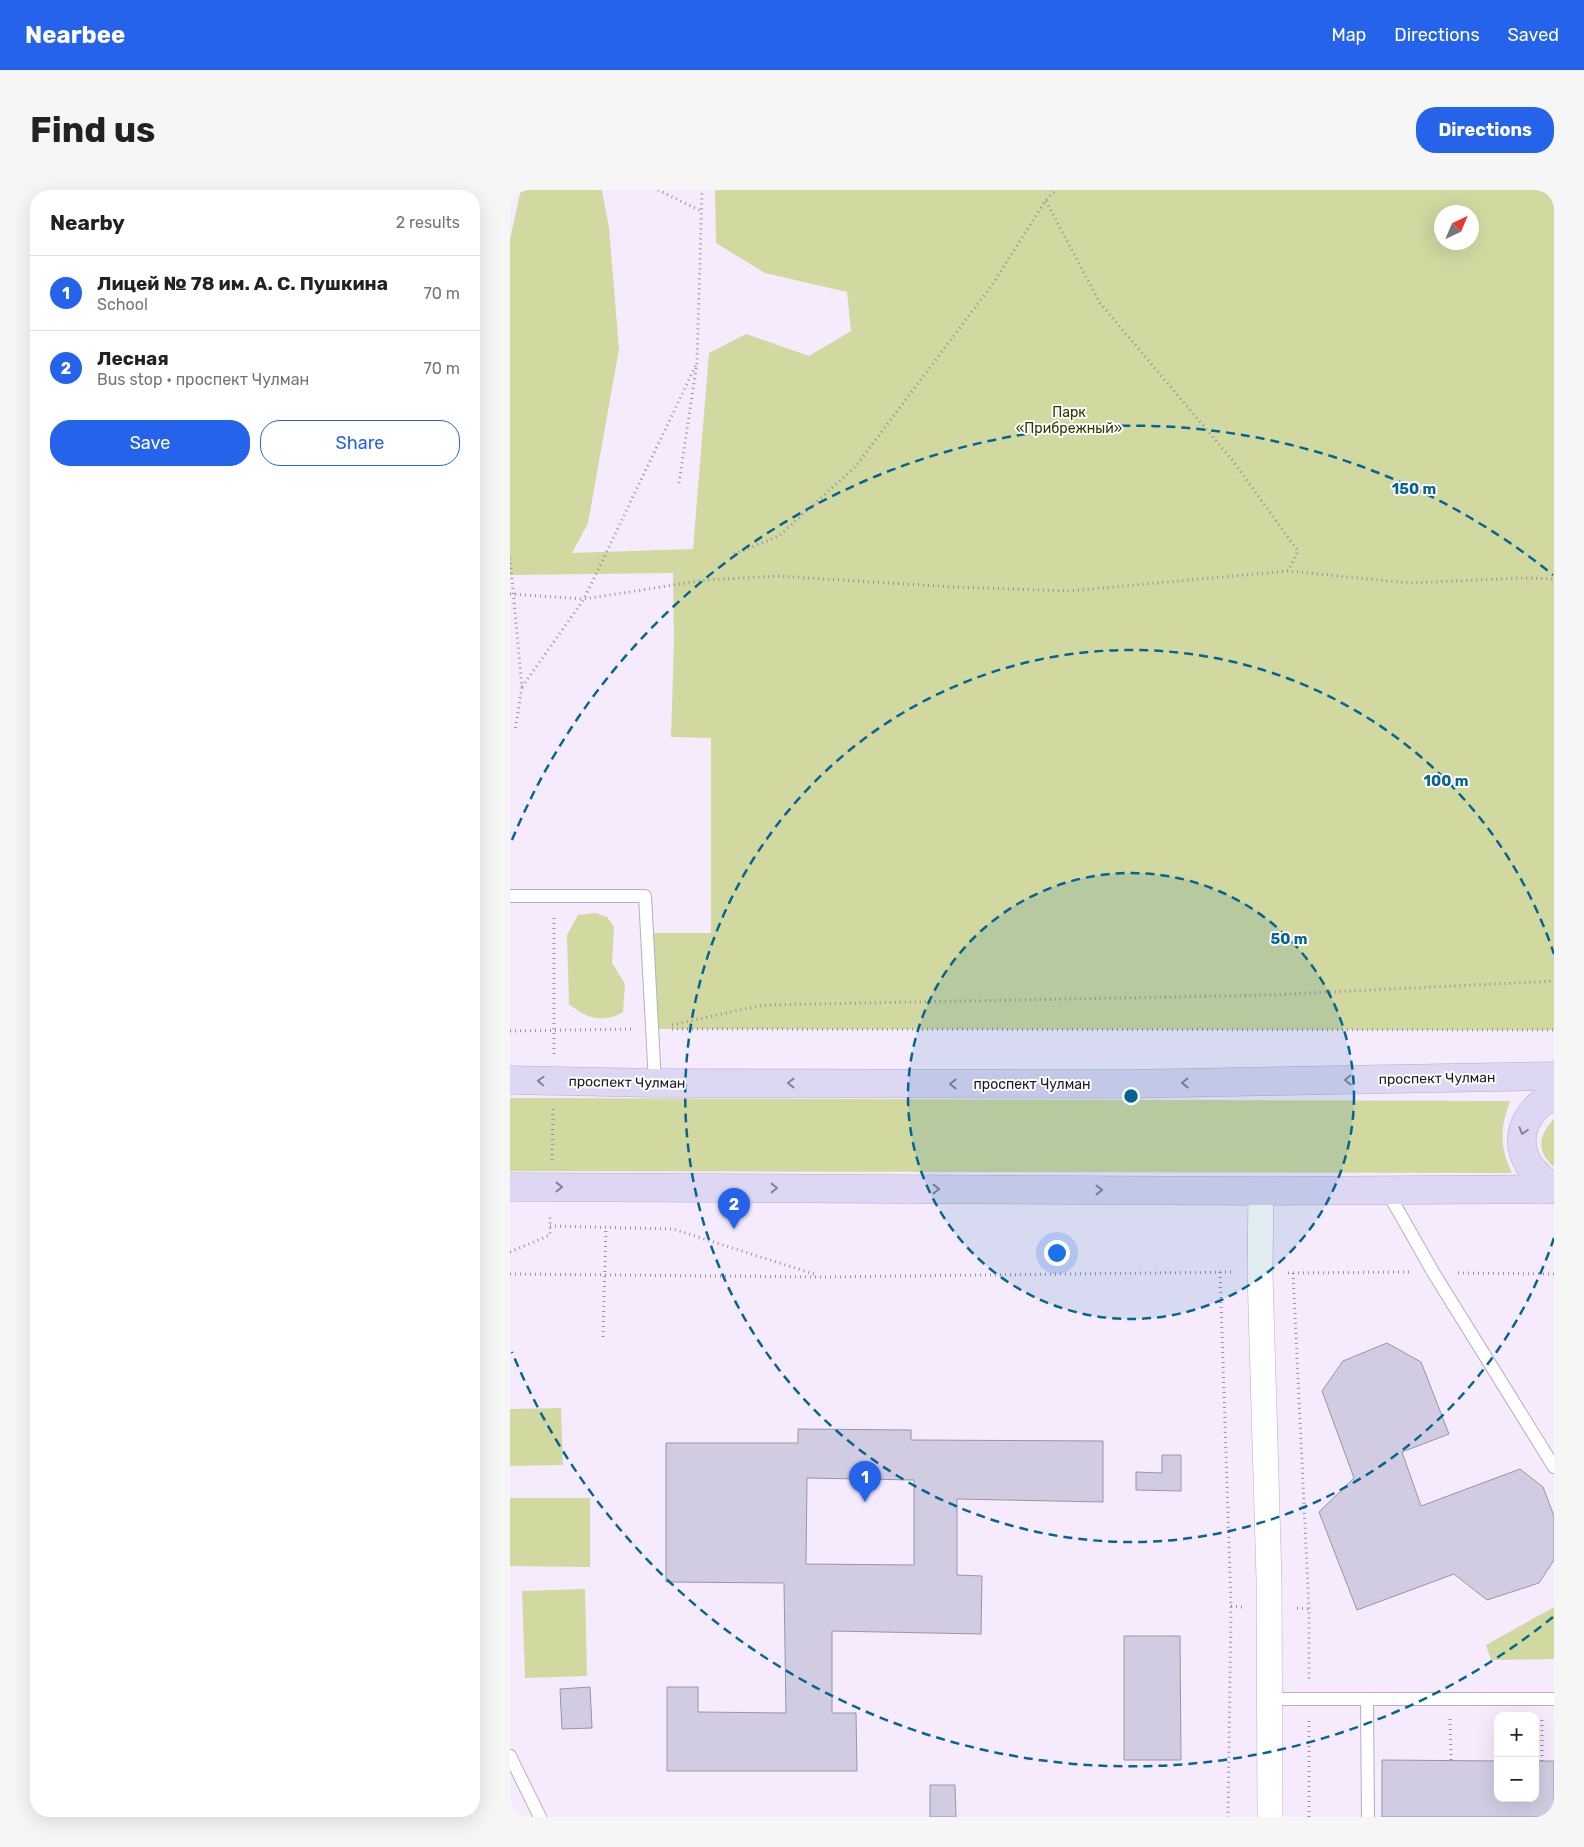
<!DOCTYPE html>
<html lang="en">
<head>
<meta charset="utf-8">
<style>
	:root { --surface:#fff; --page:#f6f6f6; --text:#222; --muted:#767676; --line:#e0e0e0; --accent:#2563eb }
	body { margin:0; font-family:Rubik,sans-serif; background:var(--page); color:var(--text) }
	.controls { position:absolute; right:15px; bottom:15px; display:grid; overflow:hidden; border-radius:10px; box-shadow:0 5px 20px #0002 }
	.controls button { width:45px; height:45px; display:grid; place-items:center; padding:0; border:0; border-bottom:1px solid var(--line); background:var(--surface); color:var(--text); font:25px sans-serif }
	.compass { position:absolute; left:924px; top:15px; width:45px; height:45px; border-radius:50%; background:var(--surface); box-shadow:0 5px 20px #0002; rotate:44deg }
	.you { position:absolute; left:546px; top:1062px; width:18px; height:18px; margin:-12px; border:4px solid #fff; border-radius:50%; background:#1a73e8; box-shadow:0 0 0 8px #1a73e833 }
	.badge { display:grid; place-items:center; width:32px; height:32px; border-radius:50%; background:var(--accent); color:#fff; font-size:16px; font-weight:700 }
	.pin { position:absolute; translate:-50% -41px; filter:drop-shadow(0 1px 2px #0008) }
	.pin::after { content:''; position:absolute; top:26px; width:18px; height:15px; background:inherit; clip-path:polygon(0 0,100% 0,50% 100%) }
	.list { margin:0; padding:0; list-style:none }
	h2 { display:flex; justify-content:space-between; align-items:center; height:65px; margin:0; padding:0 20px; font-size:21px }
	h2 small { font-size:16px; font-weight:400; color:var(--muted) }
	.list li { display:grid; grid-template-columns:32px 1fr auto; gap:15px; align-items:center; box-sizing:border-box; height:75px; padding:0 20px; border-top:1px solid var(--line) }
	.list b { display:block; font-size:19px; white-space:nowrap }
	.list p { margin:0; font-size:16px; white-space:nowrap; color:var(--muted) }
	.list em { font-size:16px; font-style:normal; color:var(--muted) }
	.actions { display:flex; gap:10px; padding:15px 20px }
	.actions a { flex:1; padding:11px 0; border:1px solid var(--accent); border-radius:20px; text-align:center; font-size:18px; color:var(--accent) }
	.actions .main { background:var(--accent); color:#fff }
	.map { position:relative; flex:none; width:1044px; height:1627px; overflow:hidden; border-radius:20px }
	header { display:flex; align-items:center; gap:30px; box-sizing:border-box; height:70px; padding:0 25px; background:var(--accent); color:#fff }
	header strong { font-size:24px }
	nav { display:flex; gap:28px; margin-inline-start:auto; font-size:18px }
	.intro { display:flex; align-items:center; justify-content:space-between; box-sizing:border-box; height:120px; padding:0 30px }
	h1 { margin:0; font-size:35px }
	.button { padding:12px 22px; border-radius:20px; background:var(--accent); color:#fff; font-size:18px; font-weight:700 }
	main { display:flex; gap:30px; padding:0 30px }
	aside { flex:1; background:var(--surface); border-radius:20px; box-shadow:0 5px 20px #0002 }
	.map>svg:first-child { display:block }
	.green { fill:#d1d8a0; fill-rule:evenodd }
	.building { fill:#d2cce2; stroke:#9a94a9; fill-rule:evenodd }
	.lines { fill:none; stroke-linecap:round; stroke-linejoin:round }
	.lane-casing { stroke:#b9adc2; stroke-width:14 }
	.street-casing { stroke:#b9adc2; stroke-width:26 }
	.secondary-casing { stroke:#b9adc2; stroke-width:29 }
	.path { stroke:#98919e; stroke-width:3; stroke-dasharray:1 4; stroke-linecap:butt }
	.lane { stroke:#fff; stroke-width:12 }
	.street { stroke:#fff; stroke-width:25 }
	.secondary { stroke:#ddd7f3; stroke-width:28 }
	.oneway { stroke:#878294 }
	.ring { fill:none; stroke:#046594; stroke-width:2.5; stroke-dasharray:9 6 }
	.labels { text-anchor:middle; stroke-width:4; stroke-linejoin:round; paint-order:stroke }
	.park-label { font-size:14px; fill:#323501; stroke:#fdfdfd }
	.street-label { font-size:14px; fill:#1d1920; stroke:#fdfdfd }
	.centre { fill:#046594; stroke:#fdfdfd; stroke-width:2.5 }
	.ring-label { font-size:15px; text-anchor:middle; font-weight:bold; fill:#046594; stroke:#fdfdfd; stroke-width:4; stroke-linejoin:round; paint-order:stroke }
</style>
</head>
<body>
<header>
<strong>Nearbee</strong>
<nav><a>Map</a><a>Directions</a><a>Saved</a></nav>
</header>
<div class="intro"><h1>Find us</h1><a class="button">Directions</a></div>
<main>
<aside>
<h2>Nearby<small>2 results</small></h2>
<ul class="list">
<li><span class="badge">1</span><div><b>Лицей № 78 им. А. С. Пушкина</b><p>School</p></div><em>70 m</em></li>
<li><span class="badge">2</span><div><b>Лесная</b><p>Bus stop · проспект Чулман</p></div><em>70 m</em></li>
</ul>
<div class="actions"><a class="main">Save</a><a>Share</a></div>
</aside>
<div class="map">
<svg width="1044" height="1627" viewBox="0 0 1044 1627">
	<rect width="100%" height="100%" fill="#f5ebfd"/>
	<!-- green -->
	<g class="green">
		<path d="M 11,0 L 92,0 L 99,38 L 109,159 L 78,333 L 62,363 L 183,359 L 199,163 L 236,144 L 299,166 L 341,141 L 337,102 L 255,83 L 206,53 L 205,0 L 1044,0 L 1044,840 L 142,839 L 137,743 L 201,743 L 201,548 L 161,547 L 164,451 L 163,383 L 0,385 L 0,49 ZM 932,22 L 962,22 L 962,52 L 932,52 Z"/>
		<path d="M 85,723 L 97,727 L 104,737 L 102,773 L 115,794 L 113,822 C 92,834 76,828 59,814 L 57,745 L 68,725 Z"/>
		<path d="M 0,908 L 1000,911 C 990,939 989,955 1002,983 L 0,981 Z"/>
		<path d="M 1044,929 L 1044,977 C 1026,962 1028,945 1044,929 Z"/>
		<polygon points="51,1218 53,1275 0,1276 0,1219"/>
		<polygon points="0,1308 80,1308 80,1377 0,1376"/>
		<polygon points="75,1399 77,1486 15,1488 12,1401"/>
		<polygon points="1044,1417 1044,1469 981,1470 976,1455"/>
	</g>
	<!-- building -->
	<g class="building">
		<polygon points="877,1153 911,1172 939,1244 892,1262 911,1316 1010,1279 1033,1297 1044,1326 1044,1370 1029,1393 977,1410 944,1384 847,1420 809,1322 844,1288 812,1201 833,1171"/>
		<path d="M 288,1239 L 401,1240 L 401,1250 L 593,1251 L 593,1312 L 447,1309 L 447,1385 L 472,1386 L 471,1444 L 322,1441 L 322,1523 L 346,1523 L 347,1581 L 157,1581 L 157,1497 L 188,1497 L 188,1522 L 276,1523 L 274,1393 L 156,1392 L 156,1253 L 288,1253 ZM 297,1288 L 404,1290 L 404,1375 L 296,1374 Z"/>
		<polygon points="652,1265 671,1265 671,1301 626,1300 626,1282 652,1283"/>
		<polygon points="614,1446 670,1446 671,1570 614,1570"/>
		<polygon points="80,1497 82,1538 52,1539 50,1499"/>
		<polygon points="872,1570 988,1571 988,1608 1025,1608 1025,1571 1044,1571 1044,1627 872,1627"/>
		<polygon points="420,1595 445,1595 446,1627 420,1627"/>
	</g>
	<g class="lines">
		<defs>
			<g id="lane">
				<polyline points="0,706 135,706 145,893"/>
				<polyline points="877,1001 923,1082 1044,1277"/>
				<polyline points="759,1509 1044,1509"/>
				<polyline points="857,1511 858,1627"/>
				<polyline points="0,1566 30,1627"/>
			</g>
			<polyline id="street" points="751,1001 750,1083 759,1389 760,1627"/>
			<g id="secondary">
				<polyline points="0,890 145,893 614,894 1044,886"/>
				<polyline points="0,997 751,1001 1044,999"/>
				<path d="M 1042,999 C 1035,991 1023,982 1018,973 C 1003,946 1017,918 1044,906"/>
			</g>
		</defs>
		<!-- lane casing -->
		<use href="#lane" class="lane-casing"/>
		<!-- street casing -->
		<use href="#street" class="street-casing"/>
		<!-- secondary casing -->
		<use href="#secondary" class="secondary-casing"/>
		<!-- path -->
		<g class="path">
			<polyline points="148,0 191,21"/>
			<polyline points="536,11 590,113 723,271 788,361 778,381"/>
			<polyline points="169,293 187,173 192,0"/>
			<polyline points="224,364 269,346 346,276 482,95 536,10 546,0"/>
			<polyline points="0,368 12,497 5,541"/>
			<polyline points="0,404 74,409 196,390 268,386 443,397 559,401 778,381 899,393 1013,388 1044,389"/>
			<polyline points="12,497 74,409 187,173"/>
			<polyline points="162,835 253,815 760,805 1044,791"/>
			<polyline points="162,839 1044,840"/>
			<polyline points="0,841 121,839"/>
			<polyline points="44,864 44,727"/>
			<polyline points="42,970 43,919"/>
			<polyline points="40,1036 163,1039 307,1085"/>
			<polyline points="0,1062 40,1045 40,1027"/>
			<polyline points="710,1082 721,1416 718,1627"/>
			<polyline points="778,1083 899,1082"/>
			<polyline points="783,1083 799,1419 799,1489"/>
			<polyline points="948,1083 1044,1084"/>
			<polyline points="0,1084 312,1087 722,1082"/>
			<polyline points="93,1147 96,1038"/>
			<polyline points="721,1416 732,1417"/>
			<polyline points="787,1418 799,1419"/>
			<polyline points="940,1529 941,1571"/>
			<polyline points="1032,1571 1032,1529"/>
			<polyline points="799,1627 799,1530"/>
		</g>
		<!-- lane -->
		<use href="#lane" class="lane"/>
		<!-- street -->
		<use href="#street" class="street"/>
		<!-- secondary -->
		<use href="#secondary" class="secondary"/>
	</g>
	<!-- one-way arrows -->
	<defs><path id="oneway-chevron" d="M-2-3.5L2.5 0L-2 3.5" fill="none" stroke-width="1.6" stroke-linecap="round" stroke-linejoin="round" transform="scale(1.25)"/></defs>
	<g class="oneway">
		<use href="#oneway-chevron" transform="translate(838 890) rotate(179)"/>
		<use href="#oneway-chevron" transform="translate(31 891) rotate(-178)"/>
		<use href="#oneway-chevron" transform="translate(281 893) rotate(-180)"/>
		<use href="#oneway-chevron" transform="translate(675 893) rotate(179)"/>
		<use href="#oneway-chevron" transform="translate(443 894) rotate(-180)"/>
		<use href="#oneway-chevron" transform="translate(1013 941) rotate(106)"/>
		<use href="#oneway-chevron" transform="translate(49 997)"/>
		<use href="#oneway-chevron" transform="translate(264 998)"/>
		<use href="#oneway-chevron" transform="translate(426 999)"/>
		<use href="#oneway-chevron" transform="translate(589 1000)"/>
	</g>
	<!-- distance rings -->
	<circle cx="621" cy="906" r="223" fill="#046594" fill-opacity=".12"/>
	<g class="ring">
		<circle cx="621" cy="906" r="223"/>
		<path d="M1044 1048A446 446 0 1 1 1044 764"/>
		<path d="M1043 1427A670 670 0 0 1 2 1162M2 650A670 670 0 0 1 1043 385"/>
	</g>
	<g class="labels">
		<!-- park labels -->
		<g class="park-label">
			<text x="559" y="227">Парк<tspan x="559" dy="16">«Прибрежный»</tspan></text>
		</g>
		<!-- street labels -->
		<g class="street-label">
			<text transform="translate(927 888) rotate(-1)" y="5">проспект Чулман</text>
			<text transform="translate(117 892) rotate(1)" y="5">проспект Чулман</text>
			<text x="522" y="899">проспект Чулман</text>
		</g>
	</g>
	<circle cx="621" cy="906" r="8" class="centre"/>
	<g class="ring-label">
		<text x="904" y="304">150 m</text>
		<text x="936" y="596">100 m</text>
		<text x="779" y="754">50 m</text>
	</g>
</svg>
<div class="controls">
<button>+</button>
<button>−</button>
</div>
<svg class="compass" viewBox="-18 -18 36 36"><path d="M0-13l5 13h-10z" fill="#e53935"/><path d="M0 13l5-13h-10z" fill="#767676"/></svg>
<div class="you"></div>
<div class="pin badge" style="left:355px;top:1312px">1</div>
<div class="pin badge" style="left:224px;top:1039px">2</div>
</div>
</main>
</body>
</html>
